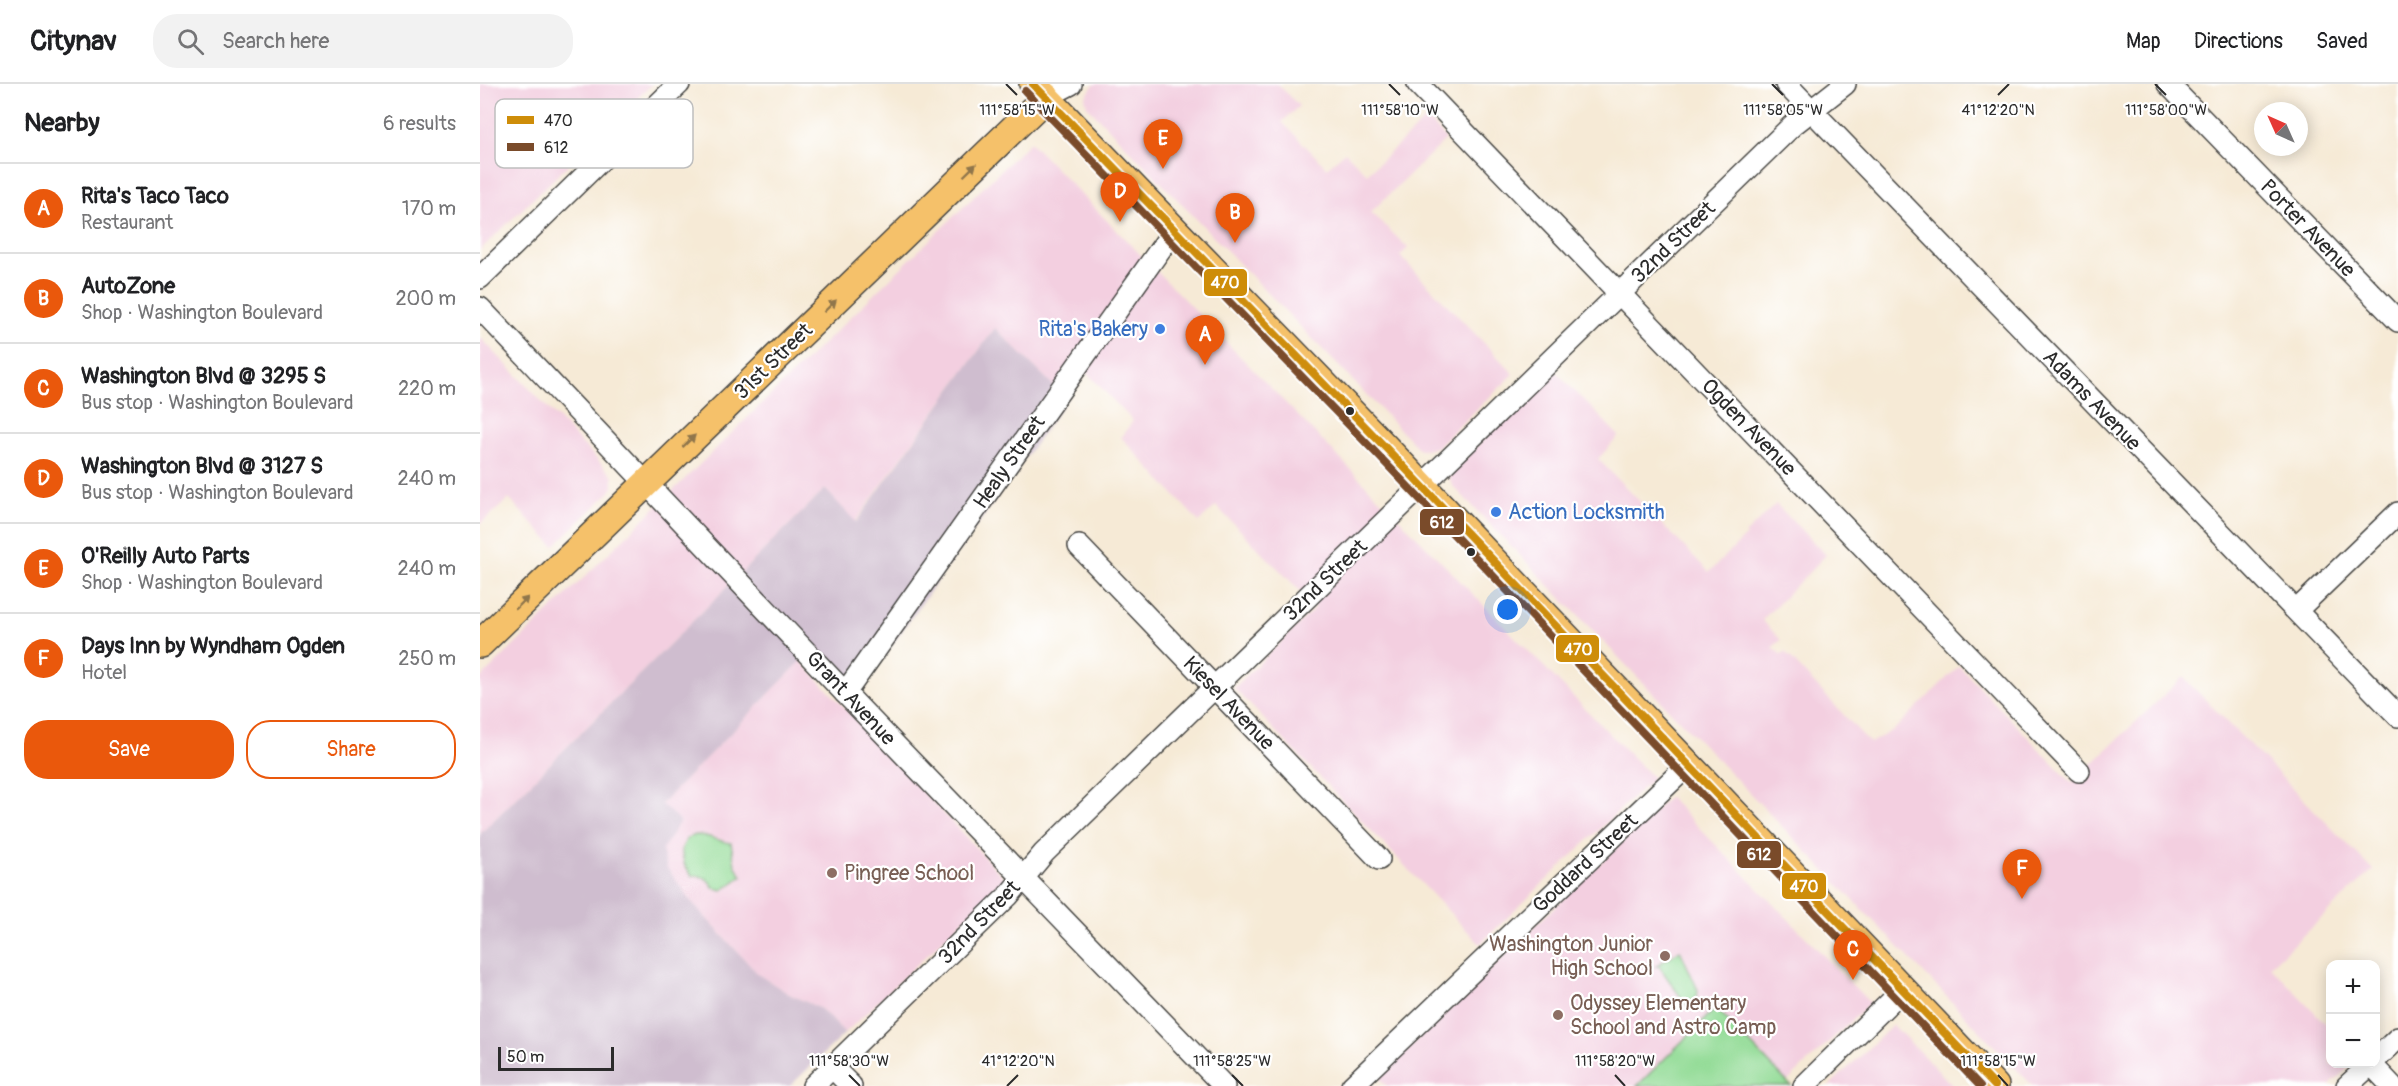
<!DOCTYPE html>
<html lang="en">
<head>
<meta charset="utf-8">
<style>
	:root { --surface:#fff; --page:#f2f2f2; --text:#202124; --muted:#757577; --line:#e0e0e0; --accent:#ea580c }
	body { margin:0; font-family:Pangolin,sans-serif; background:var(--page); color:var(--text) }
	.controls { position:absolute; right:18px; bottom:18px; display:grid; overflow:hidden; border-radius:12px; box-shadow:0 3px 15px #0003 }
	.controls button { width:54px; height:54px; display:grid; place-items:center; padding:0; border:0; border-bottom:2px solid var(--line); background:var(--surface); color:var(--text); font:30px sans-serif }
	.compass { position:absolute; left:1774px; top:18px; width:54px; height:54px; border-radius:50%; background:var(--surface); box-shadow:0 3px 15px #0003; rotate:315deg }
	.scale { position:absolute; left:18px; bottom:15px; width:116px; box-sizing:border-box; padding-left:6px; border:3px solid #2b2b2b; border-top:0; font-size:16px; line-height:21px; white-space:nowrap; color:#2b2b2b; -webkit-text-stroke:4px #fff; paint-order:stroke }
	.you { position:absolute; left:1028px; top:526px; width:21px; height:21px; margin:-15px; border:4px solid #fff; border-radius:50%; background:#1a73e8; box-shadow:0 0 0 9px #1a73e833 }
	.badge { display:grid; place-items:center; width:39px; height:39px; border-radius:50%; background:var(--accent); color:#fff; font-size:20px; font-weight:700 }
	.pin { position:absolute; translate:-50% -50px; filter:drop-shadow(0 2px 3px #0008) }
	.pin::after { content:''; position:absolute; top:32px; width:21px; height:18px; background:inherit; clip-path:polygon(0 0,100% 0,50% 100%) }
	.list { margin:0; padding:0; list-style:none }
	h2 { display:flex; justify-content:space-between; align-items:center; height:78px; margin:0; padding:0 24px; font-size:26px }
	h2 small { font-size:20px; font-weight:400; color:var(--muted) }
	.list li { display:grid; grid-template-columns:39px 1fr auto; gap:18px; align-items:center; box-sizing:border-box; height:90px; padding:0 24px; border-top:2px solid var(--line) }
	.list b { display:block; font-size:22px; white-space:nowrap }
	.list p { margin:0; font-size:20px; white-space:nowrap; color:var(--muted) }
	.list em { font-size:20px; font-style:normal; color:var(--muted) }
	.actions { display:flex; gap:12px; padding:18px 24px }
	.actions a { flex:1; padding:14px 0; border:2px solid var(--accent); border-radius:24px; text-align:center; font-size:21px; color:var(--accent) }
	.actions .main { background:var(--accent); color:#fff }
	.icon { flex:none; width:33px; height:33px; fill:none; stroke:currentColor; stroke-width:2; stroke-linecap:round; stroke-linejoin:round }
	.map { position:relative; flex:none; width:1918px; height:1002px; overflow:hidden }
	header { display:flex; align-items:center; gap:36px; box-sizing:border-box; height:84px; padding:0 30px; background:var(--surface); border-bottom:2px solid var(--line) }
	header strong { font-size:28px }
	nav { display:flex; gap:33px; margin-inline-start:auto; font-size:21px }
	.search { width:420px; height:54px; background:var(--page); display:flex; align-items:center; gap:15px; box-sizing:border-box; padding:0 21px; border-radius:24px; color:var(--muted); font-size:22px }
	main { display:flex }
	aside { flex:1; background:var(--surface) }
	.map>svg:first-child { display:block }
	.built { fill:#f3cfe0 }
	.industrial { fill:#cfbdcf }
	.green { fill:#93db96; stroke:#5f8360; stroke-width:1.5 }
	.lines { fill:none; stroke-linecap:round; stroke-linejoin:round }
	.minor-casing { stroke:#494845; stroke-width:24 }
	.major-casing { stroke:#494845; stroke-width:30 }
	.minor { stroke:#fff; stroke-width:21 }
	.major { stroke:#f5c16b; stroke-width:27 }
	.bus-1-casing { stroke:#fff; stroke-width:12 }
	.bus-2-casing { stroke:#fff; stroke-width:12 }
	.bus-1 { stroke:#ce8d09; stroke-width:8 }
	.bus-2 { stroke:#7a4b2a; stroke-width:8 }
	.oneway { fill:#90764b }
	.ticks { fill:none; stroke:#2b2b2b; stroke-width:2 }
	.shop-dot { fill:#3f7fe0; stroke:#fff; stroke-width:2 }
	.bus-dot { fill:#2b2b2b; stroke:#fff; stroke-width:2 }
	.education-dot { fill:#8d6e63; stroke:#fff; stroke-width:2 }
	.labels { text-anchor:middle; stroke-width:4.5; stroke-linejoin:round; paint-order:stroke }
	.street-label { font-size:21px; fill:#2b2b2b; stroke:#fff }
	.shop-label { font-size:21px; fill:#366cbe; stroke:#fff; text-anchor:end }
	.education-label { font-size:21px; fill:#785e54; stroke:#fff; text-anchor:start }
	.key { fill:#fff; stroke:#bfbfbf; stroke-width:1.5 }
	.key-label { font-size:16px; fill:#2b2b2b }
	.ticks-label { font-size:15px; text-anchor:middle; fill:#2b2b2b; stroke:#fff; stroke-width:4.5; stroke-linejoin:round; paint-order:stroke }
	.line-badge { stroke:#fff; stroke-width:2 }
	.badge-label { font-size:16px; text-anchor:middle; font-weight:bold; fill:#fff }
</style>
</head>
<body>
<header>
<strong>Citynav</strong>
<div class="search"><svg class="icon" aria-label="search" viewBox="0 0 24 24"><circle cx="10" cy="10" r="6"/><path d="M15 15l6 6"/></svg>Search here</div>
<nav><a>Map</a><a>Directions</a><a>Saved</a></nav>
</header>
<main>
<aside>
<h2>Nearby<small>6 results</small></h2>
<ul class="list">
<li><span class="badge">A</span><div><b>Rita's Taco Taco</b><p>Restaurant</p></div><em>170 m</em></li>
<li><span class="badge">B</span><div><b>AutoZone</b><p>Shop · Washington Boulevard</p></div><em>200 m</em></li>
<li><span class="badge">C</span><div><b>Washington Blvd @ 3295 S</b><p>Bus stop · Washington Boulevard</p></div><em>220 m</em></li>
<li><span class="badge">D</span><div><b>Washington Blvd @ 3127 S</b><p>Bus stop · Washington Boulevard</p></div><em>240 m</em></li>
<li><span class="badge">E</span><div><b>O'Reilly Auto Parts</b><p>Shop · Washington Boulevard</p></div><em>240 m</em></li>
<li><span class="badge">F</span><div><b>Days Inn by Wyndham Ogden</b><p>Hotel</p></div><em>250 m</em></li>
</ul>
<div class="actions"><a class="main">Save</a><a>Share</a></div>
</aside>
<div class="map">
<svg width="1918" height="1002" viewBox="0 0 1918 1002">
	<rect width="100%" height="100%" fill="#fff"/>
	<filter id="ink" filterUnits="userSpaceOnUse"><feTurbulence type="fractalNoise" baseFrequency=".0167" numOctaves="2"/><feDisplacementMap in="SourceGraphic" scale="12" xChannelSelector="R" yChannelSelector="G"/><feConvolveMatrix kernelMatrix="1 2 1 2 8 2 1 2 1" color-interpolation-filters="sRGB"/></filter>
	<filter id="wash" filterUnits="userSpaceOnUse"><feTurbulence type="fractalNoise" baseFrequency=".008" numOctaves="4" result="noise"/><feDisplacementMap in="SourceGraphic" scale="24" xChannelSelector="R" yChannelSelector="G"/><feGaussianBlur stdDeviation="1.35" result="paint"/><feColorMatrix in="noise" values="0 0 0 0 0 0 0 0 0 0 0 0 0 0 0 0 0 1.4 0 .05"/><feComposite in="paint" operator="in"/></filter>
	<g filter="url(#wash)">
		<rect width="100%" height="100%" fill="#f6ead6"/>
		<!-- built -->
		<g class="built">
			<polygon points="0,0 172,0 0,166"/>
			<polygon points="614,0 798,0 819,22 802,38 847,84 865,68 887,90 947,34 966,55 891,128 928,164 920,172 1034,290 957,363 945,366 939,365 607,22 605,14"/>
			<polygon points="550,58 1173,694 1000,860 754,604 836,523 736,422 719,438 641,353 653,337 606,288 587,315 515,244 375,438 345,405 0,750 0,595"/>
			<polygon points="0,253 133,392 133,403 128,410 74,462 29,415 0,440"/>
			<polygon points="1074,286 1139,352 1118,375 1229,488 1266,452 1265,450 1296,420 1346,471 1282,536 1301,556 1293,563 1301,571 1305,568 1390,659 1415,645 1479,582 1592,699 1703,593 1893,786 1790,882 1850,944 1850,980 1872,980 1849,1002 1553,1002 972,401 969,392 974,384"/>
			<polygon points="321,577 526,796 365,949 341,925 309,910 279,891 214,821 187,785 181,766 181,720"/>
			<polygon points="1189,713 1390,919 1307,998 1236,924 1157,1002 907,1002 898,993"/>
			<polygon points="1413,941 1473,1002 1349,1002"/>
		</g>
		<!-- industrial -->
		<polygon class="industrial" points="515,244 587,315 378,609 333,565 181,720 200,737 182,766 187,784 214,821 279,891 309,910 341,925 365,949 310,1002 0,1002 0,750 345,405 376,438"/>
		<!-- green -->
		<g class="green">
			<path d="M 216,751 C 231,751 236,757 251,759 L 255,781 L 262,792 L 243,806 L 234,804 C 228,794 223,791 212,792 L 205,782 L 201,766 L 207,754 Z"/>
			<polygon points="1200,866 1218,906 1217,914 1207,922 1179,882 1176,882"/>
			<polygon points="1236,924 1311,1002 1157,1002"/>
		</g>
	</g>
	<g filter="url(#ink)">
		<g class="lines">
			<defs>
				<g id="minor">
					<polyline points="938,0 1599,687"/>
					<polyline points="1306,0 1918,632"/>
					<polyline points="1688,0 1918,237"/>
					<polyline points="566,13 591,0"/>
					<polyline points="0,194 199,0"/>
					<polyline points="0,224 365,609 744,1002"/>
					<polyline points="599,462 899,775"/>
					<polyline points="1817,526 1918,429"/>
					<polyline points="365,609 694,146"/>
					<polyline points="1896,975 1918,954"/>
					<polyline points="1891,980 1912,1002"/>
					<polyline points="352,983 371,1002"/>
					<polyline points="333,1002 528,812 564,769 1314,40 1365,0"/>
					<polyline points="872,1002 1208,681"/>
					<polyline points="1324,1002 1422,906"/>
					<polyline points="1867,1002 1891,980"/>
				</g>
				<g id="major">
					<polyline points="553,0 903,361 1515,1002"/>
					<polyline points="0,560 566,13"/>
				</g>
			</defs>
			<!-- minor casing -->
			<use href="#minor" class="minor-casing"/>
			<!-- major casing -->
			<use href="#major" class="major-casing"/>
			<!-- minor -->
			<use href="#minor" class="minor"/>
			<!-- major -->
			<use href="#major" class="major"/>
			<defs>
				<polyline id="bus-1" points="553,0 903,361 1515,1002"/>
				<polyline id="bus-2" points="545,7 895,368 1500,1002"/>
			</defs>
			<!-- bus-1 casing -->
			<use href="#bus-1" class="bus-1-casing"/>
			<!-- bus-2 casing -->
			<use href="#bus-2" class="bus-2-casing"/>
			<!-- bus-1 -->
			<use href="#bus-1" class="bus-1"/>
			<!-- bus-2 -->
			<use href="#bus-2" class="bus-2"/>
		</g>
		<!-- one-way arrows -->
		<defs><path id="oneway-solid" d="M-6-.8H1V-3.2L6.5 0L1 3.2V.8H-6Z" transform="scale(1.5)"/></defs>
		<g class="oneway">
			<use href="#oneway-solid" transform="translate(490 86) rotate(-44)"/>
			<use href="#oneway-solid" transform="translate(350 222) rotate(-44)"/>
			<use href="#oneway-solid" transform="translate(209 357) rotate(-44)"/>
			<use href="#oneway-solid" transform="translate(42 519) rotate(-44)"/>
		</g>
	</g>
	<!-- ticks -->
	<path class="ticks" d="M 526,0 L 537,11M 909,0 L 920,11M 1292,0 L 1303,11M 1675,0 L 1686,11M 1518,11 L 1529,0M 369,991 L 380,1002M 752,991 L 763,1002M 1135,991 L 1145,1002M 1518,991 L 1528,1002M 527,1002 L 538,991"/>
	<!-- markers -->
	<g class="shop-dot">
		<circle cx="680" cy="245" r="6"/>
		<circle cx="1016" cy="428" r="6"/>
	</g>
	<g class="bus-dot">
		<circle cx="870" cy="327" r="5"/>
		<circle cx="991" cy="468" r="5"/>
	</g>
	<g class="education-dot">
		<circle cx="352" cy="789" r="6"/>
		<circle cx="1185" cy="872" r="6"/>
		<circle cx="1078" cy="931" r="6"/>
	</g>
	<g class="labels">
		<!-- street labels -->
		<g class="street-label">
			<text transform="translate(1828 144) rotate(46)" y="7">Porter Avenue</text>
			<text transform="translate(1193 158) rotate(-44)" y="7">32nd Street</text>
			<text transform="translate(293 277) rotate(-44)" y="7">31st Street</text>
			<text transform="translate(1612 316) rotate(46)" y="7">Adams Avenue</text>
			<text transform="translate(1269 343) rotate(46)" y="7">Ogden Avenue</text>
			<text transform="translate(529 378) rotate(-55)" y="7">Healy Street</text>
			<text transform="translate(845 496) rotate(-44)" y="7">32nd Street</text>
			<text transform="translate(371 614) rotate(47)" y="7">Grant Avenue</text>
			<text transform="translate(749 619) rotate(46)" y="7">Kiesel Avenue</text>
			<text transform="translate(1105 779) rotate(-43)" y="7">Goddard Street</text>
			<text transform="translate(499 838) rotate(-46)" y="7">32nd Street</text>
		</g>
		<!-- shop labels -->
		<g class="shop-label">
			<text x="668" y="252">Rita's Bakery</text>
			<text x="1028" y="435" text-anchor="start">Action Locksmith</text>
		</g>
		<!-- education labels -->
		<g class="education-label">
			<text x="364" y="796">Pingree School</text>
			<text x="1173" y="867" text-anchor="end">Washington Junior<tspan x="1173" dy="24">High School</tspan></text>
			<text x="1090" y="926">Odyssey Elementary<tspan x="1090" dy="24">School and Astro Camp</tspan></text>
		</g>
	</g>
	<!-- legend -->
	<rect x="15" y="15" width="198" height="69" rx="9" class="key"/>
	<rect x="27" y="32" width="27" height="8" fill="#ce8d09"/>
	<rect x="27" y="59" width="27" height="8" fill="#7a4b2a"/>
	<g class="key-label">
		<text x="64" y="42">470</text>
		<text x="64" y="69">612</text>
	</g>
	<g class="ticks-label">
		<text x="537" y="31">111°58'15"W</text>
		<text x="920" y="31">111°58'10"W</text>
		<text x="1303" y="31">111°58'05"W</text>
		<text x="1686" y="31">111°58'00"W</text>
		<text x="1518" y="31">41°12'20"N</text>
		<text x="538" y="982">41°12'20"N</text>
		<text x="369" y="982">111°58'30"W</text>
		<text x="752" y="982">111°58'25"W</text>
		<text x="1135" y="982">111°58'20"W</text>
		<text x="1518" y="982">111°58'15"W</text>
	</g>
	<g class="line-badge">
		<rect x="723" y="184" width="45" height="29" rx="6" fill="#ce8d09"/>
		<rect x="939" y="424" width="46" height="28" rx="6" fill="#7a4b2a"/>
		<rect x="1075" y="550" width="45" height="29" rx="6" fill="#ce8d09"/>
		<rect x="1256" y="756" width="46" height="29" rx="6" fill="#7a4b2a"/>
		<rect x="1301" y="788" width="46" height="28" rx="6" fill="#ce8d09"/>
	</g>
	<g class="badge-label">
		<text x="745" y="204">470</text>
		<text x="962" y="444">612</text>
		<text x="1098" y="571">470</text>
		<text x="1279" y="776">612</text>
		<text x="1324" y="808">470</text>
	</g>
</svg>
<div class="controls">
<button>+</button>
<button>−</button>
</div>
<svg class="compass" viewBox="-18 -18 36 36"><path d="M0-13l5 13h-10z" fill="#e53935"/><path d="M0 13l5-13h-10z" fill="#757577"/></svg>
<div class="scale">50 m</div>
<div class="you"></div>
<div class="pin badge" style="left:725px;top:281px">A</div>
<div class="pin badge" style="left:755px;top:159px">B</div>
<div class="pin badge" style="left:1373px;top:896px">C</div>
<div class="pin badge" style="left:640px;top:138px">D</div>
<div class="pin badge" style="left:683px;top:85px">E</div>
<div class="pin badge" style="left:1542px;top:815px">F</div>
</div>
</main>
</body>
</html>
